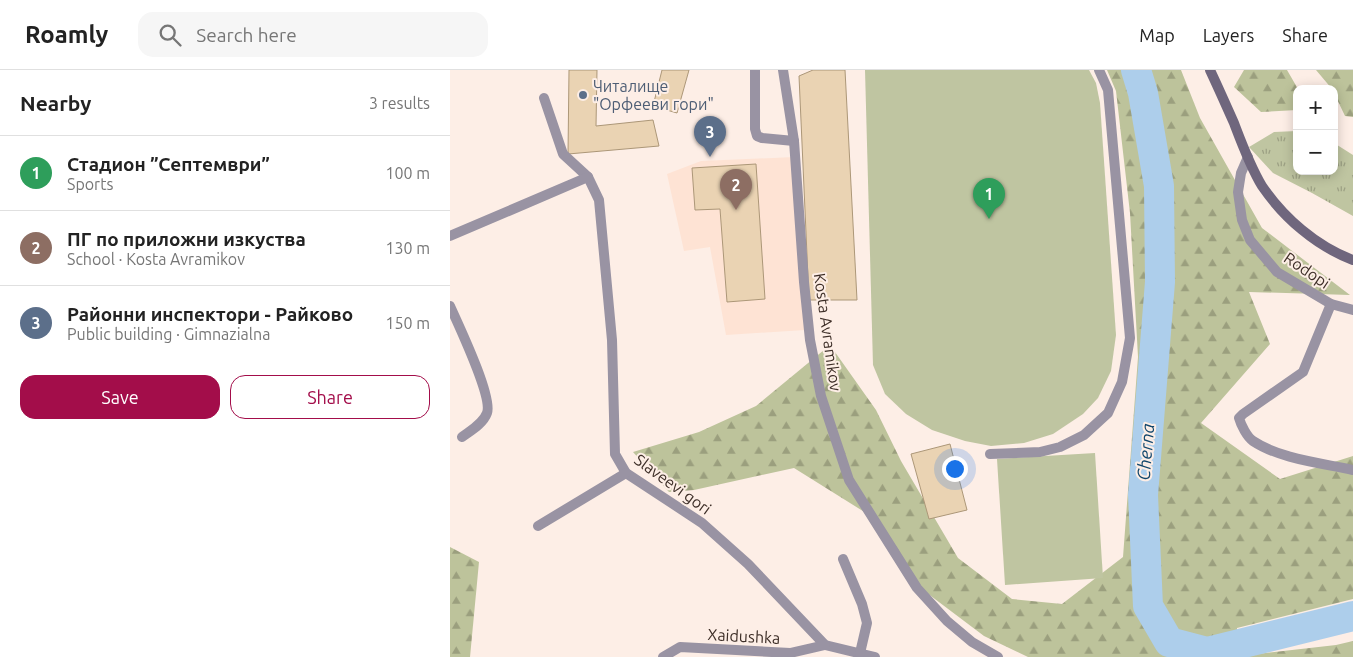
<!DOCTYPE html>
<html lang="en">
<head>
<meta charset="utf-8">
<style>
	:root { --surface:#fff; --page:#f6f6f6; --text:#222; --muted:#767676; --line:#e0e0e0; --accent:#a30d4a }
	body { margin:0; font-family:Ubuntu,sans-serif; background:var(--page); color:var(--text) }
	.controls { position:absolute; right:15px; top:15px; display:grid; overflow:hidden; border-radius:10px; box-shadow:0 2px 12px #0003 }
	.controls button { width:45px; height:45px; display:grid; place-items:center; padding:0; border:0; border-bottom:1px solid var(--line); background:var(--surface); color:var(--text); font:25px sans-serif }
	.you { position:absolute; left:504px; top:398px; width:18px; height:18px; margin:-12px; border:4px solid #fff; border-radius:50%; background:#1a73e8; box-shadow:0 0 0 8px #1a73e833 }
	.badge { display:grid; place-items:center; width:32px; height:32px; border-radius:50%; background:var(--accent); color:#fff; font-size:16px; font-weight:700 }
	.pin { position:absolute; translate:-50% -41px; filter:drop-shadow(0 1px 2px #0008) }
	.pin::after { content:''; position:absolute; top:26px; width:18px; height:15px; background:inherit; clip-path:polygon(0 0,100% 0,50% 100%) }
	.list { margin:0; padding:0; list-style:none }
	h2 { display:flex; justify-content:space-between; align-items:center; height:65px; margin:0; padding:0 20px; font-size:21px }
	h2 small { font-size:16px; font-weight:400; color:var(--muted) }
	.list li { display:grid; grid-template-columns:32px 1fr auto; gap:15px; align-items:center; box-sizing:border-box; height:75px; padding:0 20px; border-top:1px solid var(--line) }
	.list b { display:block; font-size:19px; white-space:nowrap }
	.list p { margin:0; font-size:16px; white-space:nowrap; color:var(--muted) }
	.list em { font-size:16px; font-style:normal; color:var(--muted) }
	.actions { display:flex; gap:10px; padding:15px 20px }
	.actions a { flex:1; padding:11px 0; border:1px solid var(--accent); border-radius:15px; text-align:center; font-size:18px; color:var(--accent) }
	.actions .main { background:var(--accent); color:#fff }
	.icon { flex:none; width:28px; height:28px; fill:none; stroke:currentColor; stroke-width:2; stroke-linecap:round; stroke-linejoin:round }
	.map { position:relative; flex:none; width:903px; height:587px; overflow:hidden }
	header { display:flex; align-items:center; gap:30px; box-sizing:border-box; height:70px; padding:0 25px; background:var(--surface); border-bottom:1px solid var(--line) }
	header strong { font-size:24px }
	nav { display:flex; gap:28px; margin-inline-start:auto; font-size:18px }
	.search { width:350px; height:45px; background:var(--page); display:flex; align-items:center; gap:12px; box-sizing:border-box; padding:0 18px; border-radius:15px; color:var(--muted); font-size:19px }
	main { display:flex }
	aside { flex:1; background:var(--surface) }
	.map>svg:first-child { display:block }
	.built { fill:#fee3d4 }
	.grass { fill:url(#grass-tufts) }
	.forest { fill:url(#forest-firs) }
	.pitch { fill:#bfc5a1 }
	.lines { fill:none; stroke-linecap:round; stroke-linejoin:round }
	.river { stroke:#adceeb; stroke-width:30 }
	.building { fill:#ead3b3; stroke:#ac9778 }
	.service { stroke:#9993a3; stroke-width:10 }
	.minor { stroke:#9993a3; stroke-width:10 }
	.tertiary { stroke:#9993a3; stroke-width:10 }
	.secondary { stroke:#6f667d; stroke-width:10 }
	.service-dot { fill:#5c6f8a; stroke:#fdeee6; stroke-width:2 }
	.labels { text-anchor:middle; stroke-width:4; stroke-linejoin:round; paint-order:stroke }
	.service-label { font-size:16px; fill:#4e5e75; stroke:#fdeee6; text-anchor:start }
	.street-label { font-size:16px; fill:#3d2e27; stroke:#fdeee6 }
	.water-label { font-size:18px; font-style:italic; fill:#11466c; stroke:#fdeee6 }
</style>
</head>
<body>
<header>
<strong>Roamly</strong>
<div class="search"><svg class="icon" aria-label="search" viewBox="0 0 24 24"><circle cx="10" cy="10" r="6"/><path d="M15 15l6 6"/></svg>Search here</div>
<nav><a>Map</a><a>Layers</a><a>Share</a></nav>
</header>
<main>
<aside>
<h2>Nearby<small>3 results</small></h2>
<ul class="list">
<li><span class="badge" style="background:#2e9e5b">1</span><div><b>Стадион ”Септември”</b><p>Sports</p></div><em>100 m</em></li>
<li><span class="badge" style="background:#8d6e63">2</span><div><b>ПГ по приложни изкуства</b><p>School · Kosta Avramikov</p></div><em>130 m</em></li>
<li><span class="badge" style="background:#5c6f8a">3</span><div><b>Районни инспектори - Райково</b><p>Public building · Gimnazialna</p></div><em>150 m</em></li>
</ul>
<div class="actions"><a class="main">Save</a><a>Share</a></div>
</aside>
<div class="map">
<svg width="903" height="587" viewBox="0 0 903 587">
	<defs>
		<pattern id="grass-tufts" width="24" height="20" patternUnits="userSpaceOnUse" patternTransform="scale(1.25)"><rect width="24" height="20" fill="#bfc5a1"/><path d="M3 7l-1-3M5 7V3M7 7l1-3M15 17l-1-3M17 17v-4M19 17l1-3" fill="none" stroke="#9ca083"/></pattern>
		<pattern id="forest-firs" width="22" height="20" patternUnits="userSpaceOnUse" patternTransform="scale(1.25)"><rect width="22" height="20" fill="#bdc39b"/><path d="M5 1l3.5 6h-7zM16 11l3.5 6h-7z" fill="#9b9f7e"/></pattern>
	</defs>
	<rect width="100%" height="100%" fill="#fdeee6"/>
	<!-- built -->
	<polygon class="built" points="344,87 355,260 276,265 260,177 234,181 217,104 251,91"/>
	<!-- grass -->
	<polygon class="grass" points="847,61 847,101 884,101 884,73 903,85 903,146 862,123 823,103 799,77 824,62"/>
	<!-- forest -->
	<g class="forest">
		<polygon points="657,0 731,0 750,48 812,158 900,225 799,222 820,274 751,353 830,409 903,386 903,529 787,558 788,586 886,575 903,571 903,587 578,587 534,566 461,511 416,443 344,398 244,420 219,422 183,382 249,362 306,336 380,275 426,340 451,391 508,488 562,529 612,534 673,487 688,287 680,143 666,21"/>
		<polygon points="794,0 837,0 848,19 847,19 847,40 811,42 784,17"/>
		<polygon points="866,0 903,0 903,47 895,46 884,23 884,19 882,19"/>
		<polygon points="0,477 29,492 20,587 0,587"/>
	</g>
	<!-- pitch -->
	<g class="pitch">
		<polygon points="415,0 639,0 646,13 650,33 666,265 661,301 648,328 633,344 603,364 574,373 541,376 515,371 482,360 456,344 435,324 423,295"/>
		<polygon points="645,383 653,508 555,515 547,389"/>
	</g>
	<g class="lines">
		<!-- river -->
		<polyline class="river" points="686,0 693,23 709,116 710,212 693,425 698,536 719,572 757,582 903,546"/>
	</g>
	<!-- building -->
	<g class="building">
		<polygon points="119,0 147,0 146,56 203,50 209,76 118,84"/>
		<polygon points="212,0 239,0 227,43 203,36"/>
		<polygon points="363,0 395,0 407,230 359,230 349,6"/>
		<polygon points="306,94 315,229 277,232 270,139 245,140 242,98"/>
		<polygon points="500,374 517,440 479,449 461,384"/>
	</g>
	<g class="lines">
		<!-- service -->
		<polyline class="service" points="540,384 590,382 610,377 634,365 658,343 672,312 680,268 658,20 649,0"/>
		<!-- minor -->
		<g class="minor">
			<polyline points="305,0 305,59 307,66 312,68 344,71"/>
			<polyline points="94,28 113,84 138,107 149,130 162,270 165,384 176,403 252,453 298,494 375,575 425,587"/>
			<polyline points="798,87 791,103 788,122 792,150 800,170 827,202 881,234 903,240"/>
			<polyline points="0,166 138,107"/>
			<path d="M 881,234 L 853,302 L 793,344 L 789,348 C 791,355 797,367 803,371 C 830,389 871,393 903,400"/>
			<path d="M 0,236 C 8,254 43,327 37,343 C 33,354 20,361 12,367"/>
			<polyline points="88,456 176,403"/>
			<polyline points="393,489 412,534 417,553 410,583"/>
			<polyline points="213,587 230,577 340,583 375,575"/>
		</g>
		<!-- tertiary -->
		<polyline class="tertiary" points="333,0 344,71 354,212 360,270 371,326 399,410 467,518 497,551 522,572 548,587"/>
		<!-- secondary -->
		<path class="secondary" d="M 760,0 C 768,17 776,35 784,53 C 792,74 800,96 812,116 C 834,148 866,176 903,190"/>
	</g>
	<!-- markers -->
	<circle class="service-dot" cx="133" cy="25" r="5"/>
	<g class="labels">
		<!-- service labels -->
		<g class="service-label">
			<text x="143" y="22">Читалище<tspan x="143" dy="18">"Орфееви гори"</tspan></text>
		</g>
		<!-- street labels -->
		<g class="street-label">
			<text transform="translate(857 200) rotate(34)" y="6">Rodopi</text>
			<text transform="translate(378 262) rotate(82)" y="6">Kosta Avramikov</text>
			<text transform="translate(223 414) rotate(36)" y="6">Slaveevi gori</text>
			<text transform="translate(294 566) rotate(3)" y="6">Xaidushka</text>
		</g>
		<!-- water labels -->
		<g class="water-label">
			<text transform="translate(696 382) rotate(-85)" y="6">Cherna</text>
		</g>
	</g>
</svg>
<div class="controls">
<button>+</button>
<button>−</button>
</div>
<div class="you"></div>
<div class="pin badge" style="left:539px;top:149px;background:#2e9e5b">1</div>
<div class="pin badge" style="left:286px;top:140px;background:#8d6e63">2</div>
<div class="pin badge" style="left:260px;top:87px;background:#5c6f8a">3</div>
</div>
</main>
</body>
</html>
